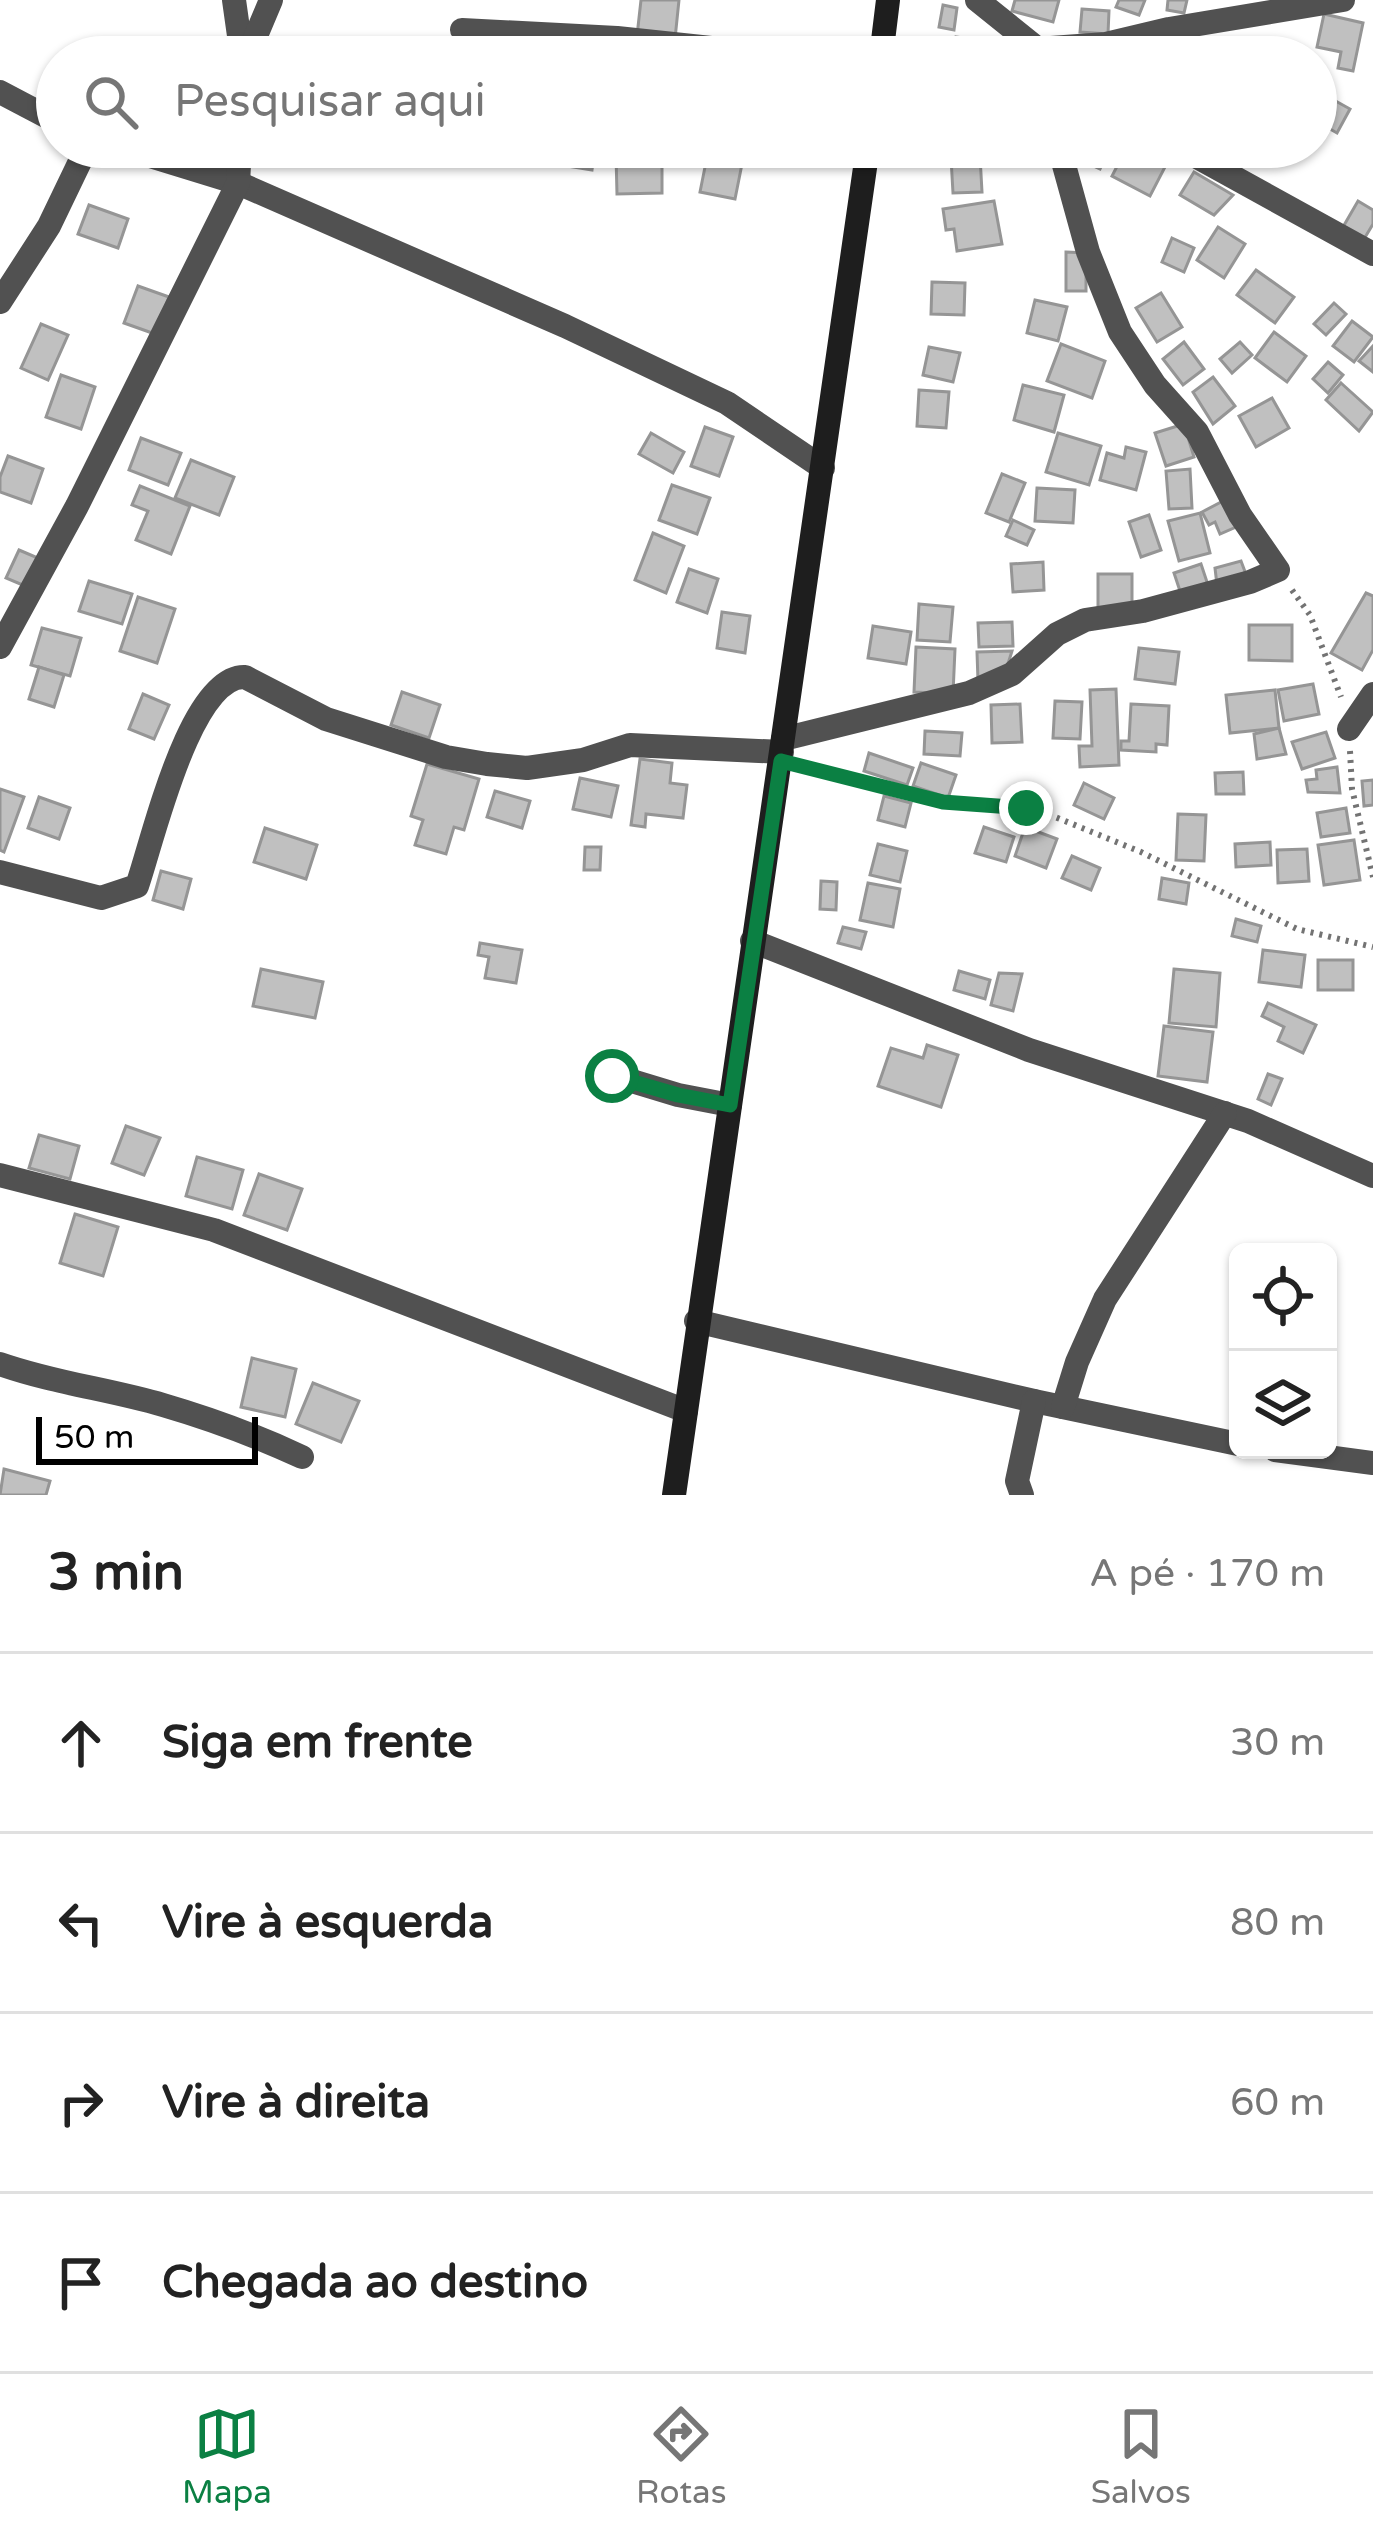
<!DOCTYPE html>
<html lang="pt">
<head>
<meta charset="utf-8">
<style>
	:root { --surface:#fff; --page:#f2f2f2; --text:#222; --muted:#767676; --line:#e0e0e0; --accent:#0b8043 }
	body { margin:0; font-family:"Varela Round",sans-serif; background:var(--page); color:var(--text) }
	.controls { position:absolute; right:36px; bottom:36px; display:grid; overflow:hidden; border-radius:18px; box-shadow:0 3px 9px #0004 }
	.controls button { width:108px; height:108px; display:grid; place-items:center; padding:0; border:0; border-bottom:3px solid var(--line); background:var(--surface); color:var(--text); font:60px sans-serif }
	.scale { position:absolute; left:36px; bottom:30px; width:222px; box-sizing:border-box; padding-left:12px; border:6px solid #000; border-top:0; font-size:33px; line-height:42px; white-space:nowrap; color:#000; -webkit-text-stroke:9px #fff; paint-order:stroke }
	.stop { position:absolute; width:36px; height:36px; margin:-27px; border:9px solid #0b8043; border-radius:50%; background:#fff }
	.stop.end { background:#0b8043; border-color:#fff; box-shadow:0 3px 12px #0008 }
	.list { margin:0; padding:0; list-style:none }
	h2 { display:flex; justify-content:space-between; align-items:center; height:156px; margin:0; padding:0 48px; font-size:51px }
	h2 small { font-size:39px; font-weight:400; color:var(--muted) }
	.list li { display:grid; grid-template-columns:78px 1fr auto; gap:36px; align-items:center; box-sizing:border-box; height:180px; padding:0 48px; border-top:3px solid var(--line) }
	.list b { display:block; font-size:45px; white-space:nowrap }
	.list em { font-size:39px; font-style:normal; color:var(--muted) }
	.icon { flex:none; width:66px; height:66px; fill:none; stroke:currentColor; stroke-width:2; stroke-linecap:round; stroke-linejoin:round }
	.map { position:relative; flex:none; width:1373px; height:1495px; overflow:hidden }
	.search { position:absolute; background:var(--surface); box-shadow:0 3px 9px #0004; left:36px; right:36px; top:36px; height:132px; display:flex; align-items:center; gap:30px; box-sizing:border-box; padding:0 42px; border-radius:66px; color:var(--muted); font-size:45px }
	.sheet { height:876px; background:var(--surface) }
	nav { display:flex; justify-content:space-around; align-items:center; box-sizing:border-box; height:168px; border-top:3px solid var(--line); background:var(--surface); font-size:33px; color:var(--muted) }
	nav a { display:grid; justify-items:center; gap:6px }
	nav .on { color:var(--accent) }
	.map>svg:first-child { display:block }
	.building { fill:#c0c0c0; stroke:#959595; stroke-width:3 }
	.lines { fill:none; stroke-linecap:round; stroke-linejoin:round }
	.path { stroke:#737373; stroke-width:6; stroke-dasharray:3 6; stroke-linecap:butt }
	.street { stroke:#515151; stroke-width:24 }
	.secondary { stroke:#1e1e1e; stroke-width:24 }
	.route { stroke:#0b8043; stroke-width:15 }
</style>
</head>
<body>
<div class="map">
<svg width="1373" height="1495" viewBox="0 0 1373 1495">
	<rect width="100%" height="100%" fill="#fff"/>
	<!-- building -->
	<g class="building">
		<polygon points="641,0 679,0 675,39 637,36"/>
		<polygon points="1015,0 1059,0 1053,22 1012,11"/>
		<polygon points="1119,0 1145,0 1139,15 1116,7"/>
		<polygon points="1168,0 1187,0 1184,13 1167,10"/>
		<polygon points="943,5 957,8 954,30 939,27"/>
		<polygon points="1082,9 1109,11 1108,34 1080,32"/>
		<polygon points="1324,14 1363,23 1353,71 1338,68 1341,52 1317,47"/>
		<polygon points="956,37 994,42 992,57 953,57"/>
		<polygon points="1154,41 1159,57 1118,57 1117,54"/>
		<polygon points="1316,90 1350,109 1337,133 1316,121"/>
		<polygon points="564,147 595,147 592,170 561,165"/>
		<polygon points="709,147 745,149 735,199 700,192"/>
		<polygon points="1092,147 1110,147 1100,169 1085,162"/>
		<polygon points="1127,147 1166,165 1150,196 1112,176"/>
		<polygon points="662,154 662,193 617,194 616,155"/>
		<polygon points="980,156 982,192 953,193 951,158"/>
		<polygon points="1194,172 1233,195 1214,215 1180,195"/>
		<polygon points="994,201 1002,244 957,251 954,229 946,230 943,209"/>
		<polygon points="1358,201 1373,210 1373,224 1364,239 1343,227"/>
		<polygon points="89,205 128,219 118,248 78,234"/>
		<polygon points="1218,227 1245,244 1224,278 1197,260"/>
		<polygon points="1172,238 1194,248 1184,272 1162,262"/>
		<polygon points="1066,252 1086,253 1086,291 1066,291"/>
		<polygon points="1256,270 1294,297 1275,323 1237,295"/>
		<polygon points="932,282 965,283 964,315 931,314"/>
		<polygon points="138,286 169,297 155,334 124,323"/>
		<polygon points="1161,293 1182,327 1157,342 1136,308"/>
		<polygon points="1035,300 1067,307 1058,341 1027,333"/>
		<polygon points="1334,303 1346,314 1326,335 1314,324"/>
		<polygon points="1352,321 1373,337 1354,362 1333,346"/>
		<polygon points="41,324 68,335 48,380 21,368"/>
		<polygon points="1274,332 1306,356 1287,382 1255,358"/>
		<polygon points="1184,342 1204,369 1183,385 1163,359"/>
		<polygon points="1240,342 1252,355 1232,373 1220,359"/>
		<polygon points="1061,344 1105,361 1092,398 1047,381"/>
		<polygon points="1373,346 1373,372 1359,361"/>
		<polygon points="929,347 960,353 953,382 923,375"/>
		<polygon points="1328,362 1343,375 1328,393 1313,379"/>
		<polygon points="61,375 95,387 81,429 46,417"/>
		<polygon points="1213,377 1235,406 1213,424 1193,392"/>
		<polygon points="1341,383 1373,412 1359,431 1326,400"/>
		<polygon points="1023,385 1064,395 1054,432 1014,420"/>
		<polygon points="919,390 949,392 946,428 917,426"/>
		<polygon points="1272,398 1289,428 1256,447 1239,416"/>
		<polygon points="1184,424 1194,457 1166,466 1155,433"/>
		<polygon points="705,427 733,437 719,476 691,466"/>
		<polygon points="651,433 684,452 673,473 639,454"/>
		<polygon points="1058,433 1101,446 1089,485 1046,472"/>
		<polygon points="141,438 181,453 168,485 129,470"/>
		<polygon points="1126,447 1146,452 1136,490 1100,480 1107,453 1124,458"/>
		<polygon points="8,456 43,469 31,503 0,492 0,477"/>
		<polygon points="191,460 234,477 219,515 175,498"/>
		<polygon points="1190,469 1192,508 1169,509 1166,471"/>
		<polygon points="1002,474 1025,483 1009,522 986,513"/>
		<polygon points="672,485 710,498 697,534 659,520"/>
		<polygon points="140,486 190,506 171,554 136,540 148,511 132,505"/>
		<polygon points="1037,488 1075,490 1073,523 1035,521"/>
		<polygon points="1223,501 1236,527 1220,534 1215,522 1209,525 1202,512"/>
		<polygon points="1200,513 1210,553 1179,561 1168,521"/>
		<polygon points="1149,515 1161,550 1141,557 1129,522"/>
		<polygon points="1013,520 1034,530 1027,545 1006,536"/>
		<polygon points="653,533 684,546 666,593 635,580"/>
		<polygon points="19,550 38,558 25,586 6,578"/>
		<polygon points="1241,561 1247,577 1217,585 1215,568"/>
		<polygon points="1043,562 1044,590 1013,592 1011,564"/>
		<polygon points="1201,564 1209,588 1182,597 1174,573"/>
		<polygon points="689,569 718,579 707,613 677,602"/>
		<rect x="1098" y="574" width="34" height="35"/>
		<polygon points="89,581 132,594 122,624 79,611"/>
		<polygon points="1366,593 1373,596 1373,650 1362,670 1331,653"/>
		<polygon points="138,597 175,609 157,663 120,651"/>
		<polygon points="919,604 953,607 950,642 917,640"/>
		<polygon points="722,612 750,616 745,653 717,648"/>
		<polygon points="1012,622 1013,646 979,647 978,623"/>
		<polygon points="1249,625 1292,625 1292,661 1249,660"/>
		<polygon points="873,626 911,632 906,664 868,658"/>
		<polygon points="42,628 81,638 70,676 31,665"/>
		<polygon points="916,647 955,649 953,694 914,692"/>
		<polygon points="1139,648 1179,652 1175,684 1135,679"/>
		<polygon points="1012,651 1006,670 978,681 977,652"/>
		<polygon points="39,667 64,675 54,707 29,699"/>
		<polygon points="1313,684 1319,714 1284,721 1278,690"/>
		<polygon points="1116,689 1119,765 1080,767 1079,746 1092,746 1090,690"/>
		<polygon points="1275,690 1279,728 1230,733 1226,695"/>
		<polygon points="402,692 440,705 429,738 391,725"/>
		<polygon points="143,694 169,705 154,739 129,729"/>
		<polygon points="1055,701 1082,702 1080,739 1053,738"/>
		<polygon points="1020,704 1022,742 992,743 991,705"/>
		<polygon points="1131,704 1169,706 1167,745 1156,744 1156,752 1121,750 1121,741 1129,741"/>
		<polygon points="1279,728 1286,754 1257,759 1254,734"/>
		<polygon points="925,731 962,733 960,756 924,754"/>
		<polygon points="1326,732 1335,758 1302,769 1292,742"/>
		<polygon points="869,753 913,768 907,785 864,771"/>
		<polygon points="640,759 672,763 670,783 687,785 683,818 646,814 645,827 631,825"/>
		<polygon points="921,763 956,775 948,798 913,786"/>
		<polygon points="427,764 479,779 464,830 454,827 446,854 415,845 423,820 411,816"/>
		<polygon points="1337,767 1340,793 1308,792 1306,780 1317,779 1316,770"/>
		<polygon points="1243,772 1244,794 1216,794 1215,773"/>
		<polygon points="580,778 618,786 611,817 573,809"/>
		<polygon points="1373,780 1373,805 1364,806 1362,781"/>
		<polygon points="1084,783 1114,798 1104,819 1074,805"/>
		<polygon points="0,789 24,797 4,852 0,850"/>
		<polygon points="495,791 530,801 522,828 487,817"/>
		<polygon points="884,796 911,803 905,827 878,820"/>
		<polygon points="39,797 70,808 59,839 28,828"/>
		<polygon points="1346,808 1350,833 1321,837 1317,813"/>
		<polygon points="1178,814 1206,815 1204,861 1176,860"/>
		<polygon points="984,827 1014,837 1006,862 975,853"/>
		<polygon points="1025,827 1057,839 1046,868 1015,856"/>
		<polygon points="265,828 317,845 306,879 254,862"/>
		<polygon points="1354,840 1360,880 1324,885 1318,845"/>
		<polygon points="1270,842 1271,865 1236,867 1235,844"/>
		<polygon points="878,844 907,851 900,882 870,875"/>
		<polygon points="585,847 601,847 600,870 584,870"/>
		<polygon points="1307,849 1309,881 1278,883 1277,850"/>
		<polygon points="1072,856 1100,868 1091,890 1062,878"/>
		<polygon points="161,871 191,879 183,909 153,900"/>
		<polygon points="1162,878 1189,883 1186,904 1159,899"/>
		<polygon points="821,881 837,882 836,910 820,909"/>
		<polygon points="868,883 900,889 893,927 860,920"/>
		<polygon points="1236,919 1261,926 1257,942 1232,936"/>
		<polygon points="843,927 866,932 861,949 838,943"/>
		<polygon points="480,943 522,950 516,983 485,978 489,957 478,955"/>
		<polygon points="1263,950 1305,955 1301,987 1259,982"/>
		<rect x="1318" y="960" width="35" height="30"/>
		<polygon points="261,969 323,982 315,1018 253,1006"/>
		<polygon points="1174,969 1220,973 1216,1027 1169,1023"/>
		<polygon points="959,971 990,980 985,999 954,990"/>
		<polygon points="999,973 1022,974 1013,1011 991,1005"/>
		<polygon points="1268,1003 1316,1025 1303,1053 1278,1041 1284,1027 1262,1016"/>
		<polygon points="1164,1026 1213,1032 1207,1082 1158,1076"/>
		<polygon points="927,1045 958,1055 941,1107 878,1086 891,1048 923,1058"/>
		<polygon points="1268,1074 1282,1079 1271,1105 1258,1099"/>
		<polygon points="126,1126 160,1138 144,1175 112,1163"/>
		<polygon points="39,1135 79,1146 70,1179 29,1168"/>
		<polygon points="197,1157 243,1170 232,1209 186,1196"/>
		<polygon points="259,1174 302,1189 287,1230 244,1215"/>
		<polygon points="75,1214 118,1227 103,1276 60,1263"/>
		<polygon points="252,1358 296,1369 285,1417 241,1407"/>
		<polygon points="313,1383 359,1401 341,1442 296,1424"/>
		<polygon points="4,1469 50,1481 46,1495 0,1495"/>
	</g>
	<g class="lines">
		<!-- path -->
		<g class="path">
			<polyline points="1292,590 1310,615 1341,697"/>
			<polyline points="1350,751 1352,789 1373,877"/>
			<polyline points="802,766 943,802 1038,810 1141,852 1297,929 1373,947"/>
		</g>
		<!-- street -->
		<g class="street">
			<polyline points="234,0 242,57"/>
			<polyline points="977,0 1048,57"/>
			<polyline points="462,30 617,38 795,57"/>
			<polyline points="1037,49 1106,44 1169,29 1343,0"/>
			<polyline points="247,57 271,0"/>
			<polyline points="0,92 57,122"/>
			<polyline points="121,147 238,183 565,326 727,403 823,468"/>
			<polyline points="1179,147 1373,254"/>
			<polyline points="0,302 49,226 87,147"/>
			<polyline points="0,647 77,506 238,183 240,147"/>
			<polyline points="1349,729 1373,694"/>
			<polyline points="783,739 969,693 1012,674 1057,634 1085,620 1143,611 1250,582 1278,570 1240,515 1197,432 1155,385 1120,332 1088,252 1059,147"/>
			<path d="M 0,872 L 101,898 L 137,886 C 153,840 190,675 245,677 L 326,719 L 446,757 L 487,764 L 527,768 L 583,760 L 630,745 L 782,752"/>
			<polyline points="752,941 1029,1050 1248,1121 1373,1176"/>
			<polyline points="612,1075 678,1095 730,1105"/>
			<polyline points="0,1175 214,1230 686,1411"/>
			<polyline points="696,1321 1034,1401 1238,1444"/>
			<path d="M 0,1364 C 54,1383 108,1389 163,1405 C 211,1419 257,1436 302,1457"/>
			<polyline points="1063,1407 1077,1362 1105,1299 1225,1113"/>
			<polyline points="1275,1450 1373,1463"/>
			<polyline points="1022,1495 1017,1481 1034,1401"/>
		</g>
		<!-- secondary -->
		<g class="secondary">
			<polyline points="881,57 888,0"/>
			<polyline points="674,1495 868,147"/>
		</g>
	</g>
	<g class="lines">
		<!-- route -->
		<polyline class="route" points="612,1076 678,1095 730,1105 781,761 943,802 1026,808"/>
	</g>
</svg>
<div class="controls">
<button><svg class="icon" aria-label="locate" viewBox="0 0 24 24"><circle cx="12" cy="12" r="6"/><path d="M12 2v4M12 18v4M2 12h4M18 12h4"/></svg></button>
<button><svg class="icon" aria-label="layers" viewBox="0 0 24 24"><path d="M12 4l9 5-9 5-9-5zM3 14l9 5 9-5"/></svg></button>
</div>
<div class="scale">50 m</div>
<div class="stop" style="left:612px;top:1076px"></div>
<div class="stop end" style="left:1026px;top:808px"></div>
<div class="search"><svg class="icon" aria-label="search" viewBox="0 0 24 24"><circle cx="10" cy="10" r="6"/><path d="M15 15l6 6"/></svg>Pesquisar aqui</div>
</div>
<section class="sheet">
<h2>3 min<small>A pé · 170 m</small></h2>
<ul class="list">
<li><svg class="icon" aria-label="ahead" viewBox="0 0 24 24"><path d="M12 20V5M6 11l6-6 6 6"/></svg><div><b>Siga em frente</b></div><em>30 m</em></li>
<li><svg class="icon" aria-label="left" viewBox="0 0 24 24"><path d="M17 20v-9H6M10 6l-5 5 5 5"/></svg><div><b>Vire à esquerda</b></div><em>80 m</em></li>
<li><svg class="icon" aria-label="right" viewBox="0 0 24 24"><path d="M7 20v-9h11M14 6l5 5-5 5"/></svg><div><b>Vire à direita</b></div><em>60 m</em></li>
<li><svg class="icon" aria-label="arrive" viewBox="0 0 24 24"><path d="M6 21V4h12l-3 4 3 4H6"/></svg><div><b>Chegada ao destino</b></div></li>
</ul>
</section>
<nav>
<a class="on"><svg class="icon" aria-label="map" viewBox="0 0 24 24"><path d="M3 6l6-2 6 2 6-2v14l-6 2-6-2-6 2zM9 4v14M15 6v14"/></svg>Mapa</a>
<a><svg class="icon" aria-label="directions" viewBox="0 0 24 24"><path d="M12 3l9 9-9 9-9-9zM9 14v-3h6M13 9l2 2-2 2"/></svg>Rotas</a>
<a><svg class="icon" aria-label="saved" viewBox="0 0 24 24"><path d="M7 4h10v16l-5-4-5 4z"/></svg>Salvos</a>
</nav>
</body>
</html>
